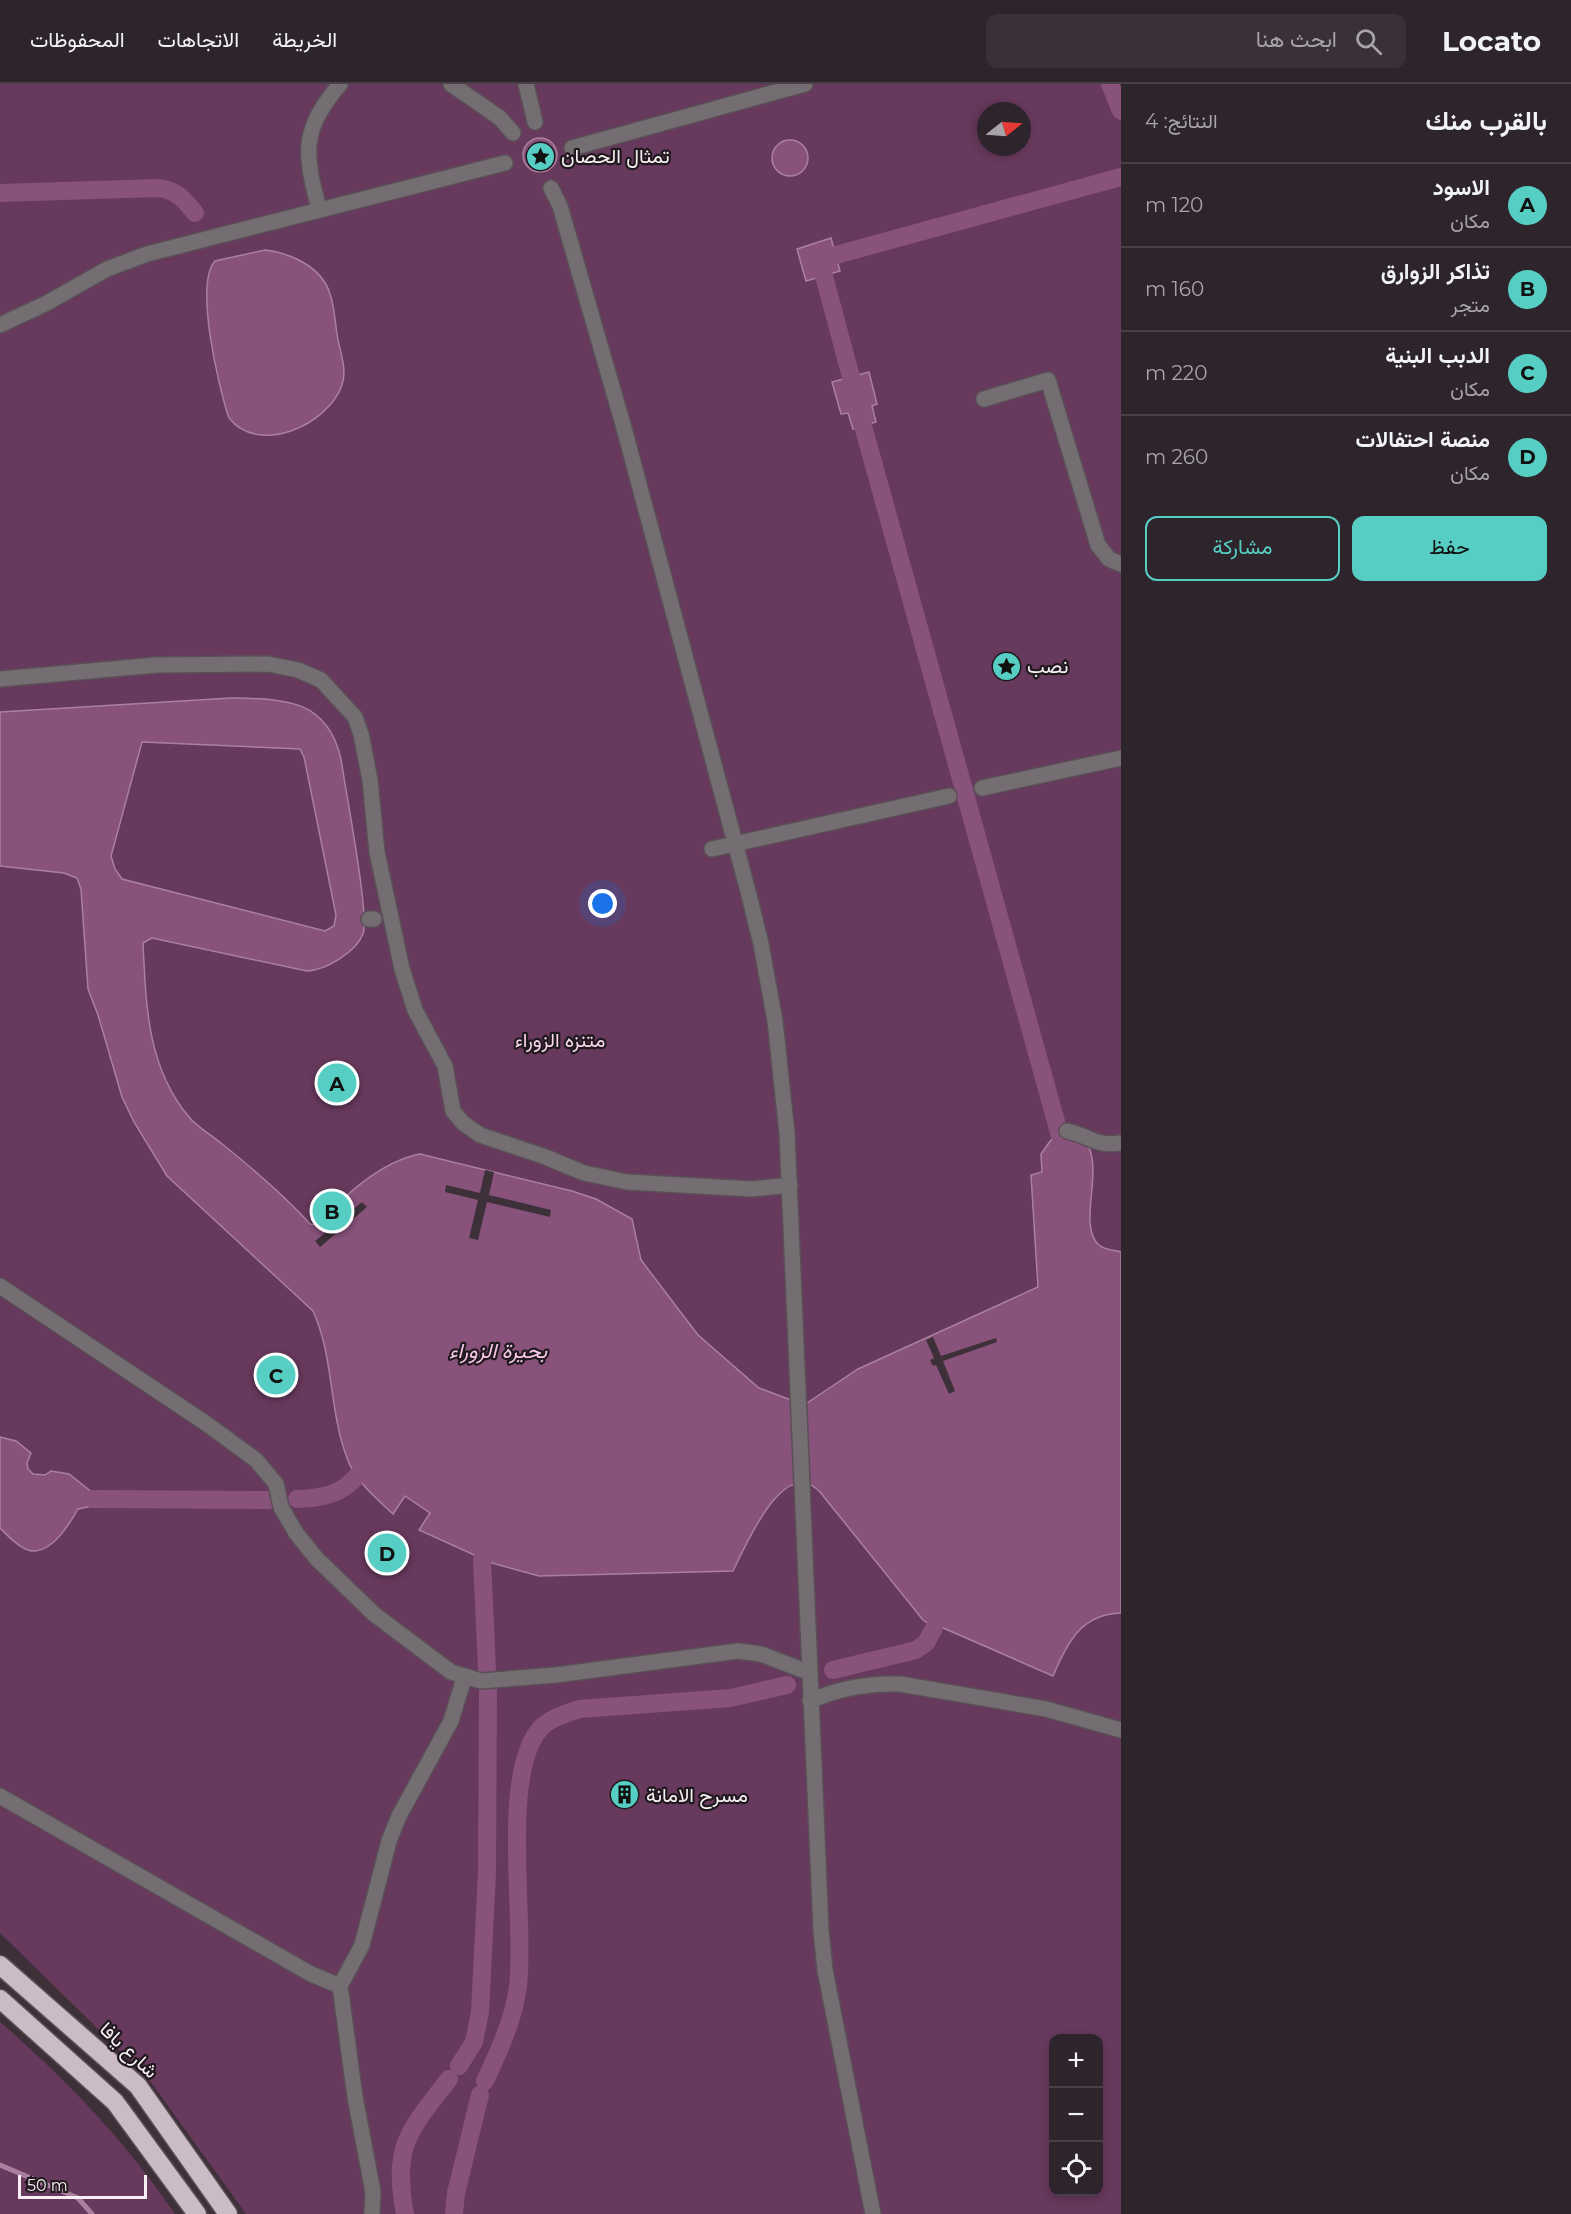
<!DOCTYPE html>
<html lang="ar">
<head>
<meta charset="utf-8">
<style>
	:root { --surface:#2e242b; --page:#3a3037; --text:#f1f3f6; --muted:#a7a4a9; --line:#494147; --accent:#56cec3 }
	body { margin:0; font-family:Montserrat,Vazirmatn,sans-serif; background:var(--page); color:var(--text); direction:rtl }
	.controls { position:absolute; right:18px; bottom:18px; display:grid; overflow:hidden; border-radius:12px; box-shadow:0 3px 9px #0003 }
	.controls button { width:54px; height:54px; display:grid; place-items:center; padding:0; border:0; border-bottom:2px solid var(--line); background:var(--surface); color:var(--text); font:30px sans-serif }
	.compass { position:absolute; left:977px; top:18px; width:54px; height:54px; border-radius:50%; background:var(--surface); box-shadow:0 3px 9px #0003; rotate:73deg }
	.scale { position:absolute; left:18px; bottom:15px; width:129px; box-sizing:border-box; padding-left:6px; border:3px solid #f7eff4; border-top:0; font-size:16px; line-height:21px; white-space:nowrap; color:#f7eff4; -webkit-text-stroke:4px #201a1e; paint-order:stroke }
	.you { position:absolute; left:603px; top:820px; width:21px; height:21px; margin:-15px; border:4px solid #fff; border-radius:50%; background:#1a73e8; box-shadow:0 0 0 9px #1a73e833 }
	.badge { display:grid; place-items:center; width:39px; height:39px; border-radius:50%; background:var(--accent); color:#111; font-size:20px; font-weight:700 }
	.pin { position:absolute; translate:-50% -50%; border:3px solid #fff; box-shadow:0 2px 6px #0006 }
	.list { margin:0; padding:0; list-style:none }
	h2 { display:flex; justify-content:space-between; align-items:center; height:78px; margin:0; padding:0 24px; font-size:26px }
	h2 small { font-size:20px; font-weight:400; color:var(--muted) }
	.list li { display:grid; grid-template-columns:39px 1fr auto; gap:18px; align-items:center; box-sizing:border-box; height:84px; padding:0 24px; border-top:2px solid var(--line) }
	.list b { display:block; font-size:22px; white-space:nowrap }
	.list p { margin:0; font-size:20px; white-space:nowrap; color:var(--muted) }
	.list em { font-size:20px; font-style:normal; color:var(--muted) }
	.actions { display:flex; gap:12px; padding:18px 24px }
	.actions a { flex:1; padding:14px 0; border:2px solid var(--accent); border-radius:12px; text-align:center; font-size:21px; color:var(--accent) }
	.actions .main { background:var(--accent); color:#111 }
	.icon { flex:none; width:33px; height:33px; fill:none; stroke:currentColor; stroke-width:2; stroke-linecap:round; stroke-linejoin:round }
	.map { position:relative; flex:none; width:1121px; height:2130px; overflow:hidden; direction:ltr }
	header { display:flex; align-items:center; gap:36px; box-sizing:border-box; height:84px; padding:0 30px; background:var(--surface); border-bottom:2px solid var(--line) }
	header strong { font-size:28px }
	nav { display:flex; gap:33px; margin-inline-start:auto; font-size:21px }
	.search { width:420px; height:54px; background:var(--page); display:flex; align-items:center; gap:15px; box-sizing:border-box; padding:0 21px; border-radius:12px; color:var(--muted); font-size:22px }
	main { display:flex }
	aside { flex:1; background:var(--surface) }
	.map>svg:first-child { display:block }
	.green { fill:#67395c; fill-rule:evenodd }
	.water { fill:#88527b; stroke:#a9819f; stroke-width:1.5; fill-rule:evenodd }
	.pier { fill:#3d3039 }
	.lines { fill:none; stroke-linecap:round; stroke-linejoin:round }
	.stream { stroke:#a9819f; stroke-width:5 }
	.canal { stroke:#88527b; stroke-width:18 }
	.minor-casing { stroke:#5b4f57; stroke-width:18 }
	.highway-casing { stroke:#5b4f57; stroke-width:21 }
	.minor { stroke:#746e72; stroke-width:15 }
	.highway { stroke:#cbbbc6; stroke-width:18 }
	.labels { text-anchor:middle; stroke-width:4.5; stroke-linejoin:round; paint-order:stroke }
	.poi-label { font-size:20px; fill:#f7eff4; stroke:#201a1e; text-anchor:start }
	.park-label { font-size:20px; fill:#f6d4ec; stroke:#201a1e }
	.street-label { font-size:20px; fill:#f7eff4; stroke:#201a1e }
	.water-label { font-size:21px; font-style:italic; fill:#f7c6e9; stroke:#201a1e }
</style>
</head>
<body>
<header>
<strong>Locato</strong>
<div class="search"><svg class="icon" aria-label="search" viewBox="0 0 24 24"><circle cx="10" cy="10" r="6"/><path d="M15 15l6 6"/></svg>ابحث هنا</div>
<nav><a>الخريطة</a><a>الاتجاهات</a><a>المحفوظات</a></nav>
</header>
<main>
<aside>
<h2>بالقرب منك<small>النتائج: 4</small></h2>
<ul class="list">
<li><span class="badge">A</span><div><b>الاسود</b><p>مكان</p></div><em>120 m</em></li>
<li><span class="badge">B</span><div><b>تذاكر الزوارق</b><p>متجر</p></div><em>160 m</em></li>
<li><span class="badge">C</span><div><b>الدبب البنية</b><p>مكان</p></div><em>220 m</em></li>
<li><span class="badge">D</span><div><b>منصة احتفالات</b><p>مكان</p></div><em>260 m</em></li>
</ul>
<div class="actions"><a class="main">حفظ</a><a>مشاركة</a></div>
</aside>
<div class="map">
<svg width="1121" height="2130" viewBox="0 0 1121 2130">
	<rect width="100%" height="100%" fill="#3d3039"/>
	<!-- green -->
	<g class="green">
		<path d="M 0,0 L 1121,0 L 1121,2130 L 246,2130 L 147,1993 L 0,1849 ZM 986,27 L 1022,27 L 1022,63 L 986,63 ZM 1054,1954 L 1098,1954 L 1098,2108 L 1054,2108 Z"/>
		<path d="M 0,1938 C 66,1995 126,2058 175,2130 L 0,2130 Z"/>
	</g>
	<!-- water -->
	<g class="water">
		<circle cx="540" cy="71" r="17"/>
		<circle cx="790" cy="74" r="18"/>
		<polygon points="831,154 840,187 806,197 797,165"/>
		<path d="M 265,166 C 291,169 322,183 330,210 C 335,224 335,241 338,256 C 341,270 347,287 342,301 C 328,341 259,372 229,334 C 219,305 194,200 215,177 Z"/>
		<polygon points="869,288 877,320 872,322 876,338 853,345 848,329 841,330 832,298"/>
		<path d="M 231,614 C 283,615 327,614 341,675 C 345,704 370,832 363,850 C 356,868 326,886 307,887 L 152,854 L 143,859 C 146,921 147,983 189,1033 C 197,1043 211,1051 221,1059 C 252,1084 283,1110 310,1140 L 315,1141 C 344,1113 379,1078 420,1070 L 572,1107 L 596,1115 L 632,1135 L 641,1176 L 698,1251 L 759,1304 L 804,1321 L 858,1285 L 1038,1203 L 1031,1091 L 1042,1088 L 1041,1070 L 1051,1056 L 1065,1051 L 1087,1060 C 1104,1086 1077,1142 1099,1161 C 1104,1166 1114,1166 1121,1168 L 1121,1529 C 1081,1530 1067,1559 1053,1592 L 941,1543 L 938,1546 L 923,1536 L 820,1408 C 784,1369 745,1463 733,1487 L 539,1492 L 492,1479 L 419,1446 L 430,1429 L 405,1412 L 393,1430 C 376,1414 355,1397 347,1374 C 329,1327 334,1273 313,1227 L 167,1092 L 134,1038 L 122,1013 L 98,931 L 88,905 L 81,805 L 77,794 L 64,789 L 0,782 L 0,628 ZM 142,658 L 300,665 L 304,673 L 336,831 L 334,842 L 325,847 L 122,795 L 115,785 L 111,772 Z"/>
		<path d="M 0,1353 L 16,1357 L 31,1369 L 27,1379 L 28,1385 L 33,1390 L 45,1391 L 51,1387 L 69,1390 L 93,1409 L 93,1422 L 78,1425 C 70,1439 54,1466 35,1467 C 23,1468 8,1452 0,1444 Z"/>
	</g>
	<!-- pier -->
	<g class="pier">
		<polygon points="485,1086 494,1088 489,1111 551,1126 550,1133 487,1118 478,1156 469,1154 478,1116 445,1108 446,1101 480,1109"/>
		<polygon points="362,1118 367,1123 320,1163 315,1157 330,1145 322,1134 327,1130 336,1140"/>
		<polygon points="933,1253 941,1272 996,1254 997,1258 943,1277 955,1307 949,1310 936,1281 933,1282 930,1276 934,1274 926,1256"/>
	</g>
	<g class="lines">
		<!-- stream -->
		<polyline class="stream" points="0,2081 78,2114 92,2130"/>
		<!-- canal -->
		<g class="canal">
			<polyline points="1110,0 1121,27"/>
			<path d="M 0,109 L 158,104 C 176,106 184,115 195,129"/>
			<polyline points="836,171 1121,93"/>
			<polyline points="824,192 851,293"/>
			<polyline points="863,342 1060,1052"/>
			<polyline points="93,1415 270,1416"/>
			<path d="M 297,1415 C 321,1414 341,1411 357,1392"/>
			<polyline points="482,1475 487,1586"/>
			<polyline points="833,1586 916,1566 926,1559 934,1544"/>
			<polyline points="459,1982 474,1958 480,1928 487,1789 488,1607"/>
			<path d="M 485,1997 C 499,1967 514,1935 518,1902 C 526,1837 500,1695 539,1646 C 549,1634 565,1630 579,1625 L 731,1614 L 787,1601"/>
			<path d="M 405,2130 C 392,2061 409,2047 449,1995"/>
			<polyline points="454,2130 456,2109 480,2011"/>
		</g>
		<defs>
			<g id="minor">
				<polyline points="451,0 500,34 513,49"/>
				<polyline points="526,0 535,38"/>
				<polyline points="572,64 805,0"/>
				<polyline points="551,104 560,122 624,344 749,811 761,860 775,937 787,1049 821,1846 825,1886 873,2130"/>
				<path d="M 319,125 C 304,68 301,47 340,0"/>
				<polyline points="0,241 45,220 107,185 147,170 505,79"/>
				<polyline points="984,315 1048,296 1098,461 1109,475 1121,480"/>
				<polyline points="0,595 157,581 268,580 298,586 321,596 355,633 361,650 370,696 377,768 402,885 415,926 445,982 453,1027 463,1039 480,1051 543,1072 584,1089 627,1098 752,1105 790,1101"/>
				<polyline points="982,704 1121,674"/>
				<polyline points="712,765 949,712"/>
				<polyline points="369,835 374,835"/>
				<path d="M 1067,1047 C 1090,1052 1096,1063 1121,1059"/>
				<polyline points="0,1202 204,1338 256,1376 276,1400 281,1423 296,1449 317,1475 374,1530 451,1588 481,1597 556,1591 738,1567 761,1570 810,1589"/>
				<path d="M 810,1617 C 839,1604 868,1599 900,1600 L 1046,1625 L 1121,1646"/>
				<polyline points="0,1712 311,1890 340,1902 362,1861 389,1757 399,1732 451,1637 464,1594"/>
				<polyline points="340,1902 355,2013 373,2108 372,2130"/>
			</g>
			<g id="highway">
				<polyline points="0,1881 138,2002 228,2130"/>
				<polyline points="0,1915 115,2018 197,2130"/>
			</g>
		</defs>
		<!-- minor casing -->
		<use href="#minor" class="minor-casing"/>
		<!-- highway casing -->
		<use href="#highway" class="highway-casing"/>
		<!-- minor -->
		<use href="#minor" class="minor"/>
		<!-- highway -->
		<use href="#highway" class="highway"/>
	</g>
	<!-- icons -->
	<defs>
		<symbol id="sight-disc" viewBox="-11 -11 22 22"><circle r="9.5" fill="#56cec3" stroke="#201a1e"/><path d="M0-6L1.8-2.2L6-1.7L2.9 1.2L3.7 5.4L0 3.3L-3.7 5.4L-2.9 1.2L-6-1.7L-1.8-2.2Z" fill="#111"/></symbol>
		<symbol id="building-disc" viewBox="-11 -11 22 22"><circle r="9.5" fill="#56cec3" stroke="#201a1e"/><path d="M-4-6H4V6H1V3H-1V6H-4ZM-2.5-4.3h1.7v1.8h-1.7ZM.8-4.3h1.7v1.8H.8ZM-2.5-1h1.7V.8h-1.7ZM.8-1h1.7V.8H.8Z" fill="#111"/></symbol>
	</defs>
	<g fill-rule="evenodd">
		<use href="#sight-disc" x="524" y="56" width="33" height="33"/>
		<use href="#sight-disc" x="990" y="566" width="33" height="33"/>
		<use href="#building-disc" x="608" y="1694" width="33" height="33"/>
	</g>
	<g class="labels">
		<!-- poi labels -->
		<g class="poi-label">
			<text x="561" y="79">تمثال الحصان</text>
			<text x="1027" y="589">نصب</text>
			<text x="646" y="1718">مسرح الامانة</text>
		</g>
		<!-- park labels -->
		<g class="park-label">
			<text x="560" y="963">متنزه الزوراء</text>
		</g>
		<!-- street labels -->
		<g class="street-label">
			<text transform="translate(129 1966) rotate(43)" y="7">شارع يافا</text>
		</g>
		<!-- water labels -->
		<g class="water-label">
			<text x="498" y="1274">بحيرة الزوراء</text>
		</g>
	</g>
</svg>
<div class="controls">
<button>+</button>
<button>−</button>
<button><svg class="icon" aria-label="locate" viewBox="0 0 24 24"><circle cx="12" cy="12" r="6"/><path d="M12 2v4M12 18v4M2 12h4M18 12h4"/></svg></button>
</div>
<svg class="compass" viewBox="-18 -18 36 36"><path d="M0-13l5 13h-10z" fill="#e53935"/><path d="M0 13l5-13h-10z" fill="#a7a4a9"/></svg>
<div class="scale">50 m</div>
<div class="you"></div>
<div class="pin badge" style="left:337px;top:999px">A</div>
<div class="pin badge" style="left:332px;top:1127px">B</div>
<div class="pin badge" style="left:276px;top:1291px">C</div>
<div class="pin badge" style="left:387px;top:1469px">D</div>
</div>
</main>
</body>
</html>
